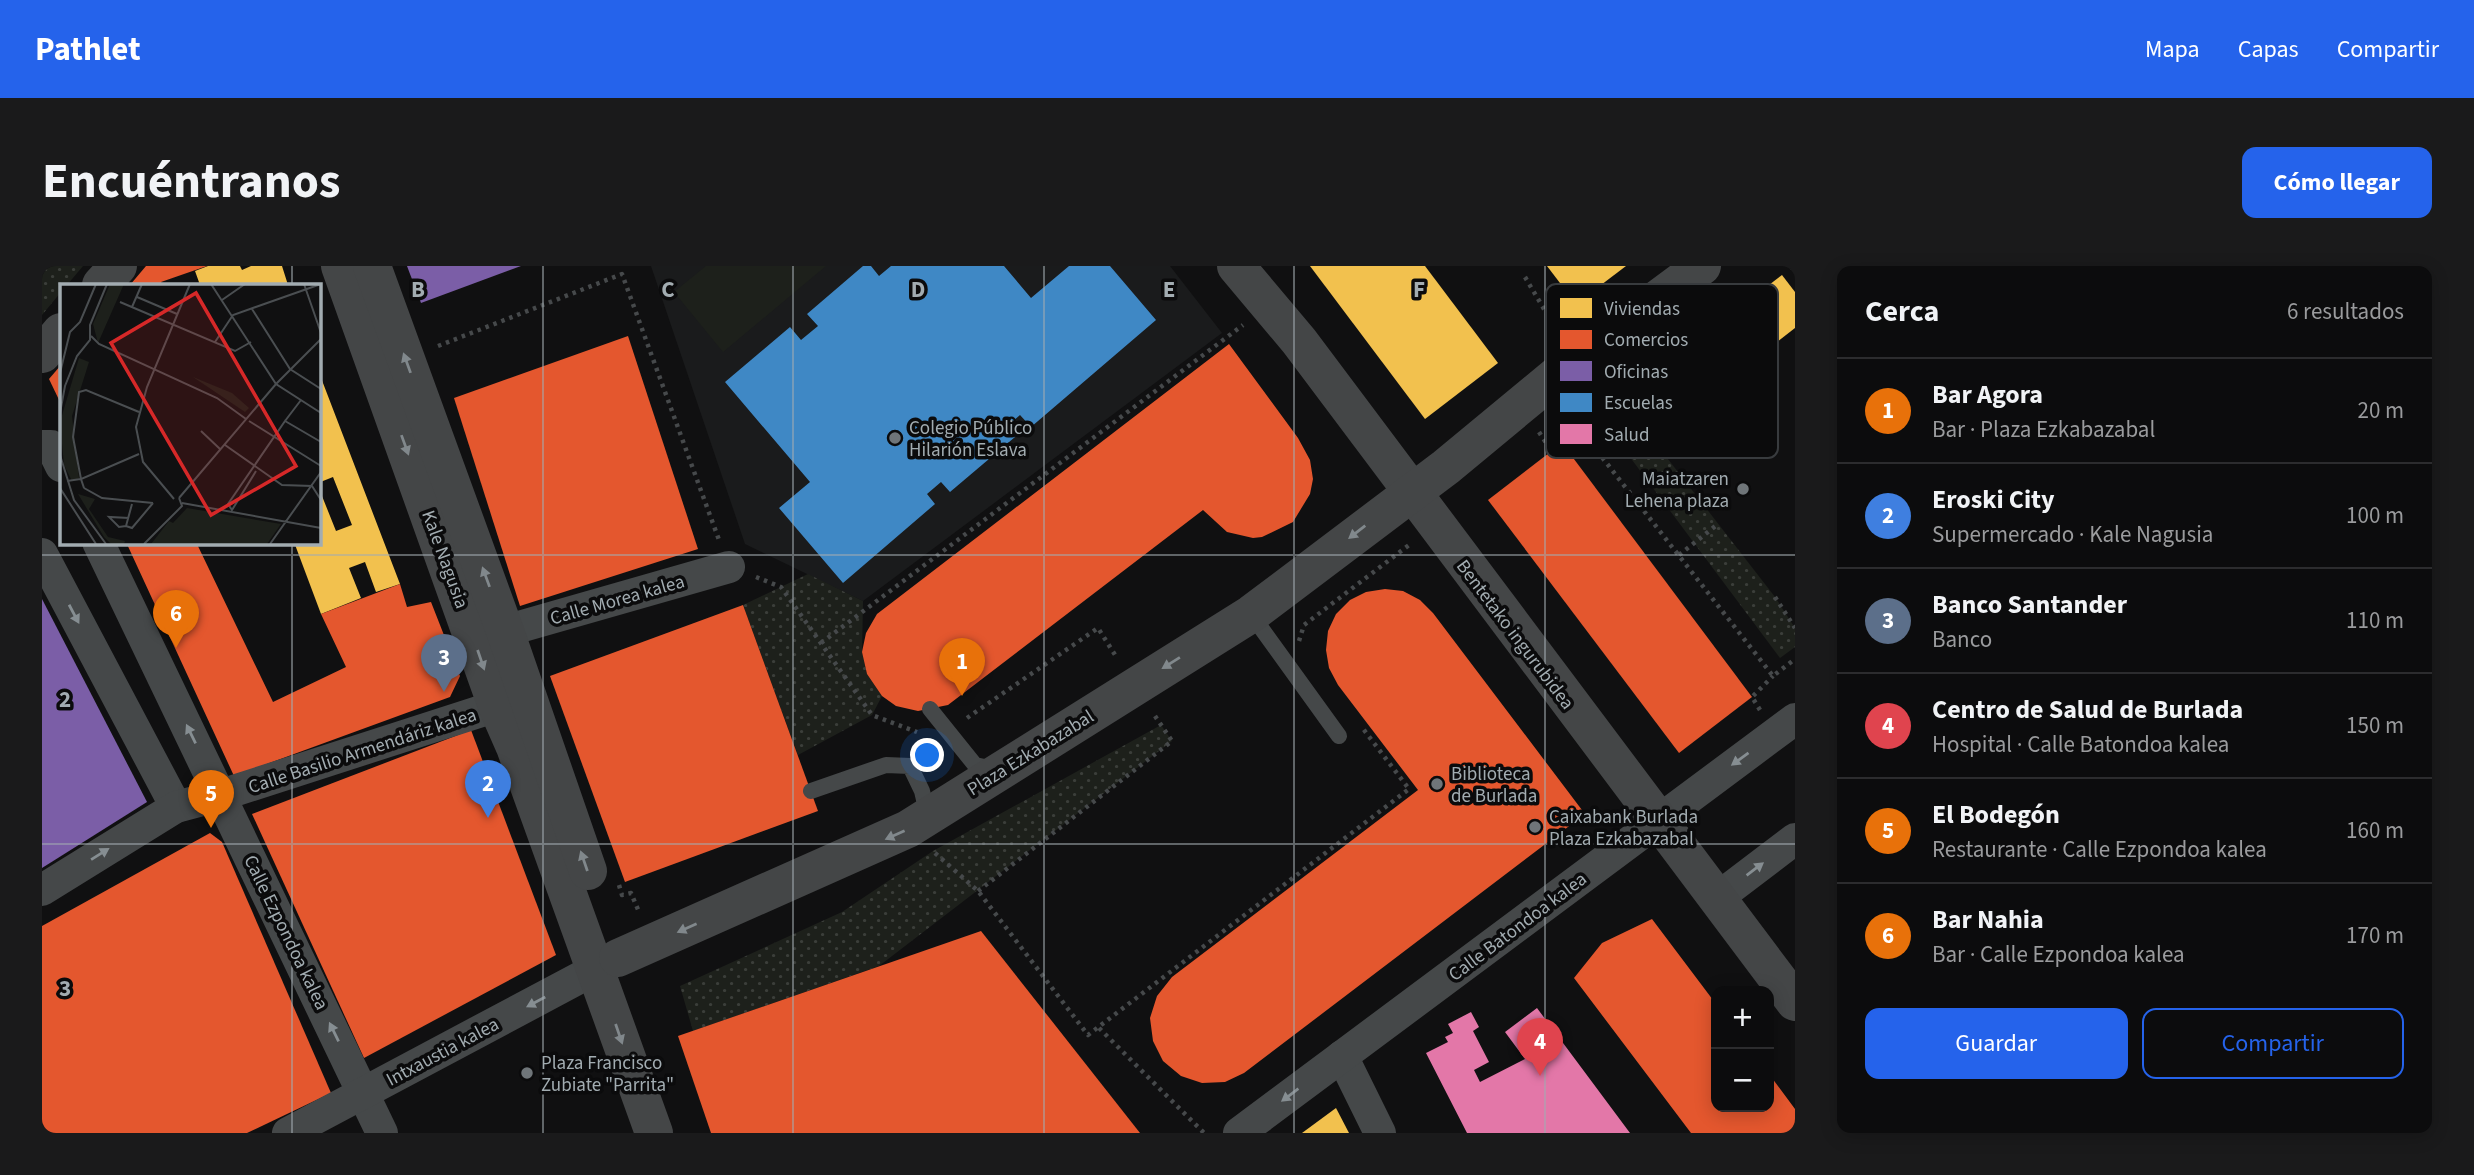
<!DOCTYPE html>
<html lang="es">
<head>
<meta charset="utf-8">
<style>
	:root { --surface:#0c0c0d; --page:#1a1a1b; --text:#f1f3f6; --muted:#9a9b9d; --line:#2c2c2e; --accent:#2563eb }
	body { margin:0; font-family:"Source Sans 3",sans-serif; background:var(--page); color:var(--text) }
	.controls { position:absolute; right:21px; bottom:21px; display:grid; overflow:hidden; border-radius:14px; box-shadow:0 4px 18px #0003 }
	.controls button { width:63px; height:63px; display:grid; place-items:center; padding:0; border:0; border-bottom:2px solid var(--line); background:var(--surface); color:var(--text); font:35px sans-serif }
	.you { position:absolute; left:886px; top:490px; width:24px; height:24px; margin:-18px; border:5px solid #fff; border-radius:50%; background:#1a73e8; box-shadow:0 0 0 10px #1a73e833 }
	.badge { display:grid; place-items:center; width:46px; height:46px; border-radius:50%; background:var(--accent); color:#fff; font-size:23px; font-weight:700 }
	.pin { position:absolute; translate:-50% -58px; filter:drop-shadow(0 2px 4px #0008) }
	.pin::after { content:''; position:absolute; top:37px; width:24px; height:21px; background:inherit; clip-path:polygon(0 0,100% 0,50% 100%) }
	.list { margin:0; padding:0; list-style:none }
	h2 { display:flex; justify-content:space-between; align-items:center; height:91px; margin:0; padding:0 28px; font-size:30px }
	h2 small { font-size:23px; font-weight:400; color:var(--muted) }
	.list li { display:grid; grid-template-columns:46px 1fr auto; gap:21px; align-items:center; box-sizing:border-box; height:105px; padding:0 28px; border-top:2px solid var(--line) }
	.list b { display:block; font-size:26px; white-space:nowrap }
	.list p { margin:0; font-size:23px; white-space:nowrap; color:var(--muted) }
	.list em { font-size:23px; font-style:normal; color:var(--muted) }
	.actions { display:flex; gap:14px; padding:21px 28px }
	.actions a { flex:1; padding:16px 0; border:2px solid var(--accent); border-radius:14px; text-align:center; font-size:24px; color:var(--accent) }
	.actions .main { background:var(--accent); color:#fff }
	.map { position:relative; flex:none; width:1753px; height:867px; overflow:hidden; border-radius:14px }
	header { display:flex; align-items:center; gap:42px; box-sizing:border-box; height:98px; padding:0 35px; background:var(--accent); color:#fff }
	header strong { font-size:33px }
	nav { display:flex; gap:38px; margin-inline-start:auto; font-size:24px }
	.intro { display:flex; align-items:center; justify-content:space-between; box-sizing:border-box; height:168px; padding:0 42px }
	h1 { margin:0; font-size:49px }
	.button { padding:18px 32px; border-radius:14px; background:var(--accent); color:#fff; font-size:24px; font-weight:700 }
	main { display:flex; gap:42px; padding:0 42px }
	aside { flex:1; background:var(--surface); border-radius:14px; box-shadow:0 4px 18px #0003 }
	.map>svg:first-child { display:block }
	.built { fill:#1a1b1c }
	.green { fill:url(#green-dots) }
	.pitch { fill:#1d201b }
	.homes { fill:#f2c14e }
	.shops { fill:#e4572e }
	.offices { fill:#7b5ea7 }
	.schools { fill:#3f88c5 }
	.health { fill:#e377a8 }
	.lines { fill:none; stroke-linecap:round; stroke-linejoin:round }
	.path { stroke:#46494b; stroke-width:4.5; stroke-dasharray:3.5 5; stroke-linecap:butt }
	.lane { stroke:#454849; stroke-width:16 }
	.street { stroke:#454849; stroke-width:32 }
	.secondary { stroke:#444647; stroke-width:38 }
	.oneway { fill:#81888c }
	.oneway2 { fill:#868e92 }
	.grid { fill:none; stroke:#a2acb1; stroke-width:2; stroke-opacity:0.55 }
	.poi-dot { fill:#6f7579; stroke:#0b0b0c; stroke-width:2.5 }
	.labels { text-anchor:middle; stroke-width:7; stroke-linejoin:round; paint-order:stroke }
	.poi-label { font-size:19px; fill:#a2acb1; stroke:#0b0b0c; text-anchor:start }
	.street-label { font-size:19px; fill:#a2acb1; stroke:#0b0b0c }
	.inset-road { fill:none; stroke:#4a4e51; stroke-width:2 }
	.view { fill:#d62828; fill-opacity:0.15; stroke:#d62828; stroke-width:3.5 }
	.inset-edge { fill:none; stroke:#a2acb1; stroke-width:3.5 }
	.key { fill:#0b0b0c; stroke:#383b3e; stroke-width:2 }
	.key-label { font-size:19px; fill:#a2acb1 }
	.grid-label { font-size:23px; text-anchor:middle; font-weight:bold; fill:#a2acb1; stroke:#0b0b0c; stroke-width:7; stroke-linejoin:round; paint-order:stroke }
</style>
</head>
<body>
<header>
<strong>Pathlet</strong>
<nav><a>Mapa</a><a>Capas</a><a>Compartir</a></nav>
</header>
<div class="intro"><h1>Encuéntranos</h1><a class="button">Cómo llegar</a></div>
<main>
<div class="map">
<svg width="1753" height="867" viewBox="0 0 1753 867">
	<defs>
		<pattern id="green-dots" width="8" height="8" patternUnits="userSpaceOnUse" patternTransform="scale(1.75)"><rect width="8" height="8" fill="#1d201b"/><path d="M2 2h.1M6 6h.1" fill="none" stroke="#3b3e3a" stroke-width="1.8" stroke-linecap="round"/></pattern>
	</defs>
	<rect width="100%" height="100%" fill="#101011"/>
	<!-- built -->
	<polygon class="built" points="609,0 1128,0 1180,67 821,335 703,278"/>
	<!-- green -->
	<g class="green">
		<polygon points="0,0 41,0 25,19 19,19 19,26 0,49"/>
		<polygon points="1579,144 1622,188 1733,331 1753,362 1753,381 1738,392 1561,155"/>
		<polygon points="766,308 821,335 820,386 825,408 840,430 830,449 756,489 701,339"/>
		<polygon points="1119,459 1130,475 837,700 651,765 638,720 800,646 891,585"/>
	</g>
	<!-- pitch -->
	<polygon class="pitch" points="664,0 784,0 681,86 632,26"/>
	<!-- homes -->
	<g class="homes">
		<polygon points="166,0 198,0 200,4 209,0 240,0 246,19 158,19 153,5"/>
		<polygon points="1268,0 1383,0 1456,97 1383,153"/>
		<polygon points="1505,0 1584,0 1534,38"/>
		<polygon points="1740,9 1753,26 1753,62 1624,162 1593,122"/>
		<polygon points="276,104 358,318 334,326 323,296 307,302 319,332 279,348 252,276 276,276 276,220 294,265 310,259 291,211 276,217"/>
		<polygon points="1294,842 1307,867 1260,867"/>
	</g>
	<!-- shops -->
	<g class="shops">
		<polygon points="104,0 165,0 119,16 121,19 88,19"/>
		<polygon points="586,70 656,283 478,340 412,132"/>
		<polygon points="1187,78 1256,172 1268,194 1271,213 1268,228 1251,256 1220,271 1211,272 1185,266 1161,244 906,439 876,445 854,440 840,430 825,408 820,386 824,367 835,348"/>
		<polygon points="19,99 19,138 7,113"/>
		<polygon points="1520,177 1710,431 1637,487 1446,234"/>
		<polygon points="84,276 154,276 231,436 304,401 279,348 358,318 365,341 389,336 418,410 408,431 192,510"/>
		<polygon points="1343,323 1361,325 1378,334 1391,347 1543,548 1202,807 1183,816 1160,817 1139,810 1121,795 1111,775 1108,752 1115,730 1130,711 1376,524 1296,419 1287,402 1284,384 1286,365 1294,348 1308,334 1324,326"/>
		<polygon points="701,339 776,545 583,616 508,410"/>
		<polygon points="429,464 514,689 322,792 210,548"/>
		<polygon points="168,567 180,576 289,827 205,867 0,867 0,660"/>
		<polygon points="1610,653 1674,738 1674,841 1727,841 1727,808 1753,843 1753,867 1649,867 1532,712 1560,677"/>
		<polygon points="939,665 1098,867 669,867 636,770"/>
	</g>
	<!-- offices -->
	<g class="offices">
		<polygon points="365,0 479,0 379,37"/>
		<polygon points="0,333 105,536 0,602"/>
	</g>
	<!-- schools -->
	<polygon class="schools" points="821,0 829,0 837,10 849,0 962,0 989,32 1027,0 1068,0 1114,54 989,161 978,149 964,161 973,171 908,226 899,216 885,228 893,238 801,317 737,242 768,216 683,116 748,61 759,74 776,60 765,48"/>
	<!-- health -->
	<polygon class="health" points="1495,742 1588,867 1425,867 1384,787 1406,776 1403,771 1411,767 1406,758 1429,746 1437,761 1431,765 1447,796 1432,804 1438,816 1483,793 1463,766"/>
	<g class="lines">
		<!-- path -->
		<g class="path">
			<polyline points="1749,0 1753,6"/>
			<polyline points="1483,11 1515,65"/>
			<polyline points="396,80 580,8 677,274"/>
			<polyline points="1534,158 1731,410 1753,393"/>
			<polyline points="1497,166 1506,180 1567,131 1622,188"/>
			<polyline points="1637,289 1676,258"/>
			<polyline points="714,311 739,321 830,449 875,466"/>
			<polyline points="1733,331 1753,362"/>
			<polyline points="1257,375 1262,359 1367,279"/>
			<polyline points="779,377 1201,59"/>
			<polyline points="1718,444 1710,431 1731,410"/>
			<polyline points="925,452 1056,362 1075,392"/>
			<polyline points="893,587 936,625 1046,769 1367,523 1319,460"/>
			<polyline points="577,619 580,629 589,627 597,646"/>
			<polyline points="936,625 1130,475 1113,450"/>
			<polyline points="1057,762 1162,867"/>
		</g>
		<!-- lane -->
		<g class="lane">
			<polyline points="1209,348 1297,470"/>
			<polyline points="888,443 933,499 952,503"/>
			<polyline points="769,525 844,499 868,500 880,525 886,551"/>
		</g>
		<!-- street -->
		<g class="street">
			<polyline points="0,180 9,180 19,200"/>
			<polyline points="56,276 340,867"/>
			<polyline points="0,288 134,541"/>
			<polyline points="463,365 687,301"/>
			<polyline points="0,624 134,541 179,529 455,440 470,432 471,427"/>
			<polyline points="1674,633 1753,573"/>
			<polyline points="1300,790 1338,867"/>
			<polyline points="246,867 554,703"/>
			<polyline points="1197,867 1753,453"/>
		</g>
		<!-- secondary -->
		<g class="secondary">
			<polyline points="298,0 455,440 473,481 612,867"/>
			<polyline points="330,0 463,365 546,605"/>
			<polyline points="1194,0 1257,75 1753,736"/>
			<polyline points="59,19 76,0"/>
			<polyline points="0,88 19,66"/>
			<polyline points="576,692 866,563 1209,348 1404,201 1532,95 1660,0"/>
		</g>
	</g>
	<!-- one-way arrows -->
	<defs><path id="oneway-solid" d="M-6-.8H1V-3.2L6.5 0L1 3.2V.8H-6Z" transform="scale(1.75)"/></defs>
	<g class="oneway">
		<use href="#oneway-solid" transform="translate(365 97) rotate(-110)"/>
		<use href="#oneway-solid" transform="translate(363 179) rotate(70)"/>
		<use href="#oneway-solid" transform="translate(1315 266) rotate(142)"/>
		<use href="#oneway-solid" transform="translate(444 311) rotate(-110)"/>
		<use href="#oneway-solid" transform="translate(439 394) rotate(71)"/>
		<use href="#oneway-solid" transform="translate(1129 397) rotate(148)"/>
		<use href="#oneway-solid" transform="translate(853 569) rotate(156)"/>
		<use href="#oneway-solid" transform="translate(542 595) rotate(-109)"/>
		<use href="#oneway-solid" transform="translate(645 662) rotate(156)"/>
		<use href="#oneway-solid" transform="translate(577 768) rotate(71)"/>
	</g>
	<g class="oneway2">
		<use href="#oneway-solid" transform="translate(32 348) rotate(62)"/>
		<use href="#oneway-solid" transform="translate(149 468) rotate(-116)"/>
		<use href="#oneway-solid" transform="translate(1698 493) rotate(144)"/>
		<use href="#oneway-solid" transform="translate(58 588) rotate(-32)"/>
		<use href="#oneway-solid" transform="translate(1713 603) rotate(-37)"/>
		<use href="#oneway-solid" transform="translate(494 736) rotate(152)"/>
		<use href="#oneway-solid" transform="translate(292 766) rotate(-116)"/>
		<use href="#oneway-solid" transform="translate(1248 829) rotate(143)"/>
	</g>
	<!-- grid -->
	<path class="grid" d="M 250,0 L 250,19M 501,0 L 501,867M 751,0 L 751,867M 1002,0 L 1002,867M 1252,0 L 1252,867M 1503,0 L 1503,867M 250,276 L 250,867M 0,289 L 1753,289M 0,578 L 1753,578"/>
	<!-- markers -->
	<g class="poi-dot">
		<circle cx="853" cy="172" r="7"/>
		<circle cx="1701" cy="223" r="7"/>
		<circle cx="1395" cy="518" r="7"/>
		<circle cx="1493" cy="561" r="7"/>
		<circle cx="485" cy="807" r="7"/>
	</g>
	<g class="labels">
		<!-- poi labels -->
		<g class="poi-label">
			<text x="867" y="168">Colegio Público<tspan x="867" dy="22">Hilarión Eslava</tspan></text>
			<text x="1687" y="219" text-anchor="end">Maiatzaren<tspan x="1687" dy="22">Lehena plaza</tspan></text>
			<text x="1409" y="514">Biblioteca<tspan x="1409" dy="22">de Burlada</tspan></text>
			<text x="1507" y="557">Caixabank Burlada<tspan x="1507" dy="22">Plaza Ezkabazabal</tspan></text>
			<text x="499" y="803">Plaza Francisco<tspan x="499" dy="22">Zubiate "Parrita"</tspan></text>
		</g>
		<!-- street labels -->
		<g class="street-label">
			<text transform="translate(404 293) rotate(70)" y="7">Kale Nagusia</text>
			<text transform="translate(575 333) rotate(-16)" y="7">Calle Morea kalea</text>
			<text transform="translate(1474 368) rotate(53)" y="7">Bentetako ingurubidea</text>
			<text transform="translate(320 484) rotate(-18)" y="7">Calle Basilio Armendáriz kalea</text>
			<text transform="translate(988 486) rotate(-32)" y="7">Plaza Ezkabazabal</text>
			<text transform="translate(1475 660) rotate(-37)" y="7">Calle Batondoa kalea</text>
			<text transform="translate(245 666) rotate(64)" y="7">Calle Ezpondoa kalea</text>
			<text transform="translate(400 785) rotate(-28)" y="7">Intxaustia kalea</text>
		</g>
	</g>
	<!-- overview -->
	<g transform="translate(18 18)">
		<rect width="261" height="261" fill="#101011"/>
		<path d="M 50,0 L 64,0 L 38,59 L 33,40 ZM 19,74 L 29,78 L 12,132 L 19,194 L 12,197 L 4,181 L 0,138 ZM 133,93 L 172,109 L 189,124 L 185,128 ZM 18,210 L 35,215 L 29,225 L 48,253 L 65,257 L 64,260 L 51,260 L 44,253 ZM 127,224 L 221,240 L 207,260 L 91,260 L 109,237 L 113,239 Z" fill="#1d201b"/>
		<path class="inset-road" d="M 151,0 L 216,100 L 261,129M 244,0 L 261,49M 77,13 L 117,30M 162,16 L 185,0M 60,18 L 175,67 L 191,58M 72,23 L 82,0M 192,25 L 230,85 L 261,105M 31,52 L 39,60 L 157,114 L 186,135M 155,58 L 173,31 L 261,0M 0,89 L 10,48 L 20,38 L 36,0M 0,129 L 5,102 L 17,72 L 30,56 L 30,41 L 47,0M 189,137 L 261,182M 225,137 L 241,116M 141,147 L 160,165M 165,161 L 222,201 L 252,202 L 261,216M 0,171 L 14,216 L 46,260M 196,187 L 172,226 L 168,220 L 225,137 L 261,158M 7,197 L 21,195 L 13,153 L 19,108 L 26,106 L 79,128M 0,204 L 36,260M 24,204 L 42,214 L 93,219M 24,204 L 21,195 L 79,170M 119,214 L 216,100 L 261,55M 114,215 L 83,178 L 76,143 L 87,103 L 130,0M 122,219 L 261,244M 72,220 L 66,242 L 72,244 L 93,219M 66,242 L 59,243 L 49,233 L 69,234M 84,260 L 122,222 L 119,214M 210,260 L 261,188"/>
		<path class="view" d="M 136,9 L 236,182 L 151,231 L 51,59 Z"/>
		<rect width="261" height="261" class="inset-edge"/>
	</g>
	<!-- legend -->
	<rect x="1504" y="18" width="232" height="174" rx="10" class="key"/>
	<rect x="1518" y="32" width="32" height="20" fill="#f2c14e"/>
	<rect x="1518" y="64" width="32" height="19" fill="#e4572e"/>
	<rect x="1518" y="95" width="32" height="20" fill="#7b5ea7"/>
	<rect x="1518" y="127" width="32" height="19" fill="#3f88c5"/>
	<rect x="1518" y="158" width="32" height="20" fill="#e377a8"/>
	<g class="key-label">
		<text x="1562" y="49">Viviendas</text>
		<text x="1562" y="80">Comercios</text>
		<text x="1562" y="112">Oficinas</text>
		<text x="1562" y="143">Escuelas</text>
		<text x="1562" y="175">Salud</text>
	</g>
	<g class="grid-label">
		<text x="376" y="31">B</text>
		<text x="626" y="31">C</text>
		<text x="876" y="31">D</text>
		<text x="1127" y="31">E</text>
		<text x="1377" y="31">F</text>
		<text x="23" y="441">2</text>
		<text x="23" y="730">3</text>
	</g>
</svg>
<div class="controls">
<button>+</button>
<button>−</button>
</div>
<div class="you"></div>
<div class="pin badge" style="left:920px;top:430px;background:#e8710a">1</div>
<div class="pin badge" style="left:446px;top:552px;background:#3f7fe0">2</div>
<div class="pin badge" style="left:402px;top:426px;background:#5c6f8a">3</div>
<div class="pin badge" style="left:1498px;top:810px;background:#e0444e">4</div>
<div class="pin badge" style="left:169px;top:562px;background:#e8710a">5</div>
<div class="pin badge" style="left:134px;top:382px;background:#e8710a">6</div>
</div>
<aside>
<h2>Cerca<small>6 resultados</small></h2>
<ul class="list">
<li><span class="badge" style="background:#e8710a">1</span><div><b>Bar Agora</b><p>Bar · Plaza Ezkabazabal</p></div><em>20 m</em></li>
<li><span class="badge" style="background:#3f7fe0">2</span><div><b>Eroski City</b><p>Supermercado · Kale Nagusia</p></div><em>100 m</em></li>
<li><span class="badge" style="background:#5c6f8a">3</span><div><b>Banco Santander</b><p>Banco</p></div><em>110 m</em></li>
<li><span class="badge" style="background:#e0444e">4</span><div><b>Centro de Salud de Burlada</b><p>Hospital · Calle Batondoa kalea</p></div><em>150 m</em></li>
<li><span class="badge" style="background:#e8710a">5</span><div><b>El Bodegón</b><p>Restaurante · Calle Ezpondoa kalea</p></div><em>160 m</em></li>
<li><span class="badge" style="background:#e8710a">6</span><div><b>Bar Nahia</b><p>Bar · Calle Ezpondoa kalea</p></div><em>170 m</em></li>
</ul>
<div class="actions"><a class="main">Guardar</a><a>Compartir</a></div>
</aside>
</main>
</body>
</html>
